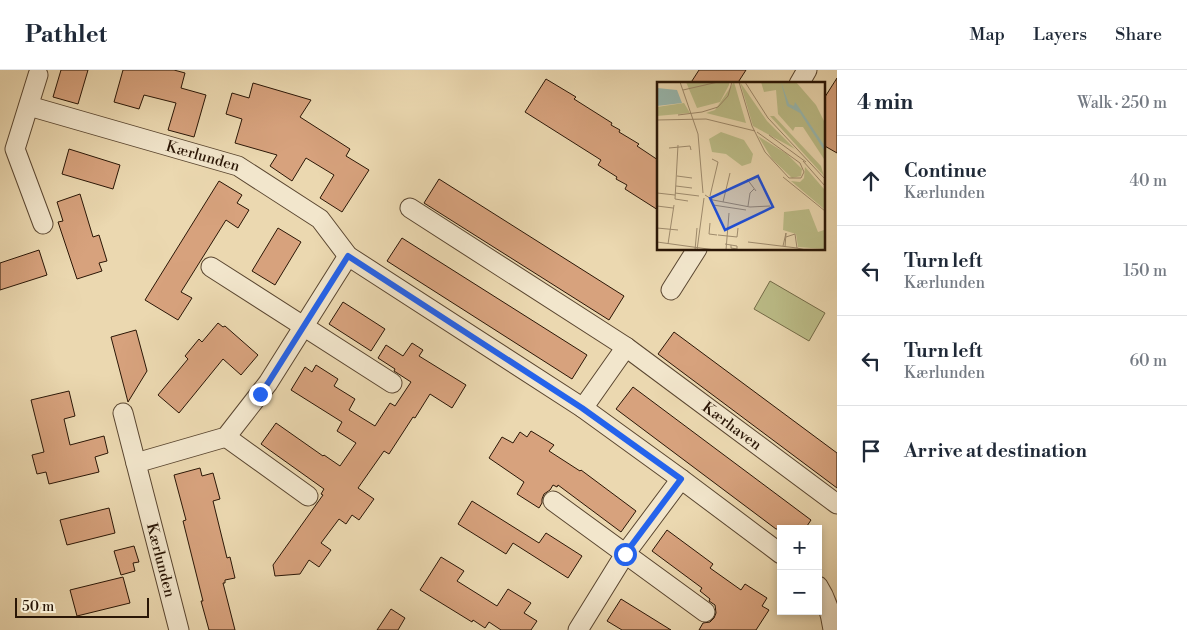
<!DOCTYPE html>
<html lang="en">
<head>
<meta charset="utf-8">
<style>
	:root { --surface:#fff; --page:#f6f6f7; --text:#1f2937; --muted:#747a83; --line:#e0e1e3 }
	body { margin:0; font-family:"Libre Bodoni",serif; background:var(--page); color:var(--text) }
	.controls { position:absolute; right:15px; bottom:15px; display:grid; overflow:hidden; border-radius:0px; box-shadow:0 2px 8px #0003 }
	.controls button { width:45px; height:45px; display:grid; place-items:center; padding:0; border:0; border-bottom:1px solid var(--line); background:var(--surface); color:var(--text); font:25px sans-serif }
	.scale { position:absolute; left:15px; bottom:12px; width:134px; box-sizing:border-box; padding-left:5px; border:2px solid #2a1606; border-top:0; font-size:14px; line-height:18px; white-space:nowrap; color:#2a1606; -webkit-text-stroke:4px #f2e6cc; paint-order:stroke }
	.stop { position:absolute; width:15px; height:15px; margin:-11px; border:4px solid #2563eb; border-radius:50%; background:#fff }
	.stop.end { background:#2563eb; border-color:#fff; box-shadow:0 1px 5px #0008 }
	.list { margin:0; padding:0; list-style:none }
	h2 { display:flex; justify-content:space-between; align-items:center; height:65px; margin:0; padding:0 20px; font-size:21px }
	h2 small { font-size:16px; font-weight:400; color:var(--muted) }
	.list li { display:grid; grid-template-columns:32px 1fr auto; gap:15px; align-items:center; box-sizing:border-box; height:90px; padding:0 20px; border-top:1px solid var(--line) }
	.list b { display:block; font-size:19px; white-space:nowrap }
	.list p { margin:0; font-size:16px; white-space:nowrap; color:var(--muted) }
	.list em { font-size:16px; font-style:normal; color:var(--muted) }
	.icon { flex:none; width:28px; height:28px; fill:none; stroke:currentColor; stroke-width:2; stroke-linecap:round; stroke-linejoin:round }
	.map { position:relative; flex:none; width:837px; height:560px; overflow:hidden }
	header { display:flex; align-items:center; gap:30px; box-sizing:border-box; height:70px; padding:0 25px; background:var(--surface); border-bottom:1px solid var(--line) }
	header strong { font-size:24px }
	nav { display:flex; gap:28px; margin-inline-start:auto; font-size:18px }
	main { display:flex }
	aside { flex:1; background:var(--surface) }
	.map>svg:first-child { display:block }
	.green { fill:#bcbd88; stroke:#736a47 }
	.building { fill:#d7a27d; stroke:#2a1606 }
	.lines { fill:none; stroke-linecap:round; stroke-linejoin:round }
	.minor-casing { stroke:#5a4630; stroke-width:21 }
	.minor { stroke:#f2e6cc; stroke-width:19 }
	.route { stroke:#2563eb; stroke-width:6 }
	.labels { text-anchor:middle; stroke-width:4; stroke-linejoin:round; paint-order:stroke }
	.street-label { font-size:15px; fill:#2a1606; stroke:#f2e6cc }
	.inset-road { fill:none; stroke:#9e8a6c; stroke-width:1 }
	.view { fill:#1d4ed8; fill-opacity:0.15; stroke:#1d4ed8; stroke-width:2.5 }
	.inset-edge { fill:none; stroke:#2a1606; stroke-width:2.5 }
</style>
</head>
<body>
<header>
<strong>Pathlet</strong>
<nav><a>Map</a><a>Layers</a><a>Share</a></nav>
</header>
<main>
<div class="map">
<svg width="837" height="560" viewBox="0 0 837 560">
	<rect width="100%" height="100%" fill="#ebd8b0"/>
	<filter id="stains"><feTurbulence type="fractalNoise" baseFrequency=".004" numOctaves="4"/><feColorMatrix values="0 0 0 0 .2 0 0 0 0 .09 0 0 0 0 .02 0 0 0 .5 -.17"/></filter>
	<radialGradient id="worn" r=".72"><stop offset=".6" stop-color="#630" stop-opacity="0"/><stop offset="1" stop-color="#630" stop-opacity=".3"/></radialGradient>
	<!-- green -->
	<polygon class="green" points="770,211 825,243 809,271 754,239"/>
	<!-- building -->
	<g class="building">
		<polygon points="61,0 88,0 78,34 53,27"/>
		<polygon points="123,0 174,0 185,3 181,18 206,25 194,67 168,60 176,33 144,25 139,39 114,32"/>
		<polygon points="699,0 746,0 737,14 690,14"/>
		<polygon points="837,8 837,83 823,75 823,30"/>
		<polygon points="546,9 576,27 574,29 612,53 611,55 620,60 619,62 639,74 637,76 658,90 658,140 625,119 627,115 616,109 617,107 598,95 601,90 525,42"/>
		<polygon points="253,13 311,30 300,47 350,79 346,86 369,100 342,142 320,128 334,105 306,88 292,111 270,96 277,85 235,73 242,49 226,44 232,23 249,28"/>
		<polygon points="69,79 120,95 113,119 62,104"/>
		<polygon points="439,109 624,226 609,250 424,133"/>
		<polygon points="219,111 242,125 237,133 249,140 238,158 226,150 181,222 192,228 178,250 145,230"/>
		<polygon points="80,124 93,167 99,165 107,191 99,193 102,201 77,209 58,152 63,151 57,132"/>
		<polygon points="278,158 301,172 275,215 252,201"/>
		<polygon points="402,168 587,285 572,309 387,191"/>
		<polygon points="39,180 47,205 0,220 0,193"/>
		<polygon points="343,232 385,259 371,281 329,254"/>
		<polygon points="218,253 223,257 225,256 258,285 241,305 223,289 179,343 158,325 188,289 185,286 199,269 202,272"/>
		<polygon points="136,260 147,301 128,332 111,267"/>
		<polygon points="674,262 837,383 837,418 658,284"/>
		<polygon points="412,273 423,280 419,286 466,315 452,338 430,324 415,348 413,347 389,384 384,381 358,418 374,429 359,450 352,445 346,454 339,449 321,473 331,480 319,497 309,490 300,504 275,506 273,495 323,425 321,424 324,419 261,374 276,353 323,386 324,385 340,396 356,373 337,361 342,352 291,320 305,297 312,302 316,295 338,309 334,316 355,329 349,340 375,356 390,333 395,336 411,312 394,301 395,299 378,288 386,275 403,286"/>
		<polygon points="633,317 811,450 805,459 776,459 616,339"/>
		<polygon points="69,321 75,346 64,349 70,375 104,366 108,383 95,387 99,402 49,414 46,402 37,404 32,385 44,382 31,330"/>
		<polygon points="531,361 554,375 549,381 580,401 581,400 636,441 621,462 558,415 557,417 553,415 550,420 544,424 542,429 542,433 539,438 517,424 524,412 489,388 502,367 513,373 520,362 527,367"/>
		<polygon points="200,398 202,406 213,403 220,429 213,431 227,488 230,487 235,508 225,510 225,513 223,513 235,560 209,560 201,531 203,531 183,451 186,450 174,405"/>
		<polygon points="472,431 539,473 546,463 582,486 568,508 513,473 506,484 458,454"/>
		<polygon points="109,438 115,463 67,475 60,450"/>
		<polygon points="667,460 713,494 710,498 741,520 745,514 767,528 762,536 769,540 756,560 699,560 703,553 710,552 714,548 716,543 715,535 709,531 710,529 700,521 702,518 652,481"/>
		<polygon points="134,476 139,492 133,493 135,501 121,505 114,481"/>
		<polygon points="441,487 464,501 457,511 497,536 508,519 531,533 524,543 537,551 531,560 501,560 489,552 485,558 473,550 472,552 420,520"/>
		<polygon points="123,507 130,533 77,546 70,520"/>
		<polygon points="621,529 671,560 622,560 607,551"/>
		<polygon points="391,539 405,548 398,560 377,560"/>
	</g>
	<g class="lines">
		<defs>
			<g id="minor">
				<polyline points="38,5 15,79 43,154"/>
				<polyline points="799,14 807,0"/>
				<path id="s1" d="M 29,36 L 238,96 L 320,149 L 348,186 L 583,338 L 681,409 L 781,484"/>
				<path id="s2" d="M 410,138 L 626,277 L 837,434"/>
				<polyline points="211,197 392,313"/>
				<polyline points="671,220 697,179"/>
				<polyline points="583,338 626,277"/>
				<path id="s3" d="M 123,343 L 179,560"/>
				<polyline points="226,367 308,426"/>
				<polyline points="136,393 226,367 268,313 348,186"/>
				<polyline points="553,431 705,542"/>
				<path d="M 818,516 C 827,530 831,544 833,560"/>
				<polyline points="578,560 625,484 681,409"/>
			</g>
		</defs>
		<!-- minor casing -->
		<use href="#minor" class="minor-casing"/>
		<!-- minor -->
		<use href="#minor" class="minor"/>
	</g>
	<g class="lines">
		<!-- route -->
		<polyline class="route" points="260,324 268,313 348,186 582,338 681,409 625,484"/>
	</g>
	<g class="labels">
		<!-- street labels -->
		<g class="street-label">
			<text dy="5" stroke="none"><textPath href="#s1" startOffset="181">Kærlunden</textPath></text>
			<text dy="5" stroke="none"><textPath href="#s2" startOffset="389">Kærhaven</textPath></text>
			<text dy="5" stroke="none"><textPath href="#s3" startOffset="152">Kærlunden</textPath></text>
		</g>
	</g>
	<!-- overview -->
	<g transform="translate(657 12)">
		<rect width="168" height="168" fill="#ebd8b0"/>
		<path d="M 29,0 L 72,0 L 72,3 L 63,20 L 40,26 ZM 77,0 L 89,41 L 49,31 L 58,28 ZM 83,0 L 110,39 L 138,67 L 96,44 ZM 104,0 L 139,0 L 159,23 L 167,39 L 167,77 L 146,45 L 138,45 L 136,49 L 121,32 L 119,8 L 107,10 ZM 27,21 L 33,31 L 0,34 L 0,25 ZM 113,34 L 117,34 L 164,84 L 167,94 ZM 64,50 L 87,58 L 96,72 L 94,81 L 85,84 L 69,72 L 55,70 L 52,57 ZM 101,54 L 130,72 L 145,87 L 144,94 L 135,96 L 115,77 ZM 148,85 L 167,107 L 167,127 L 134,99 L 143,100 L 147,96 ZM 152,127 L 161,150 L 167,148 L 167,167 L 141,165 L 139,152 L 126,148 L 127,130 Z" fill="#bcbd88"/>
		<path d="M 124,0 L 132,22 L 137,24 L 138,20 L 141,24 L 167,63 L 167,68 L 143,31 L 130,24 ZM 0,6 L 20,8 L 25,21 L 0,24 Z" fill="#99b9b0"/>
		<path class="inset-road" d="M 23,0 L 41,52 L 46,111M 82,0 L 95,44 L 108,70 L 132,96 L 144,96 L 147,90 L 143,81 L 100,50M 88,0 L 111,36 L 168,97M 26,8 L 61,0M 21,33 L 45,30 L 61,25 L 71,14 L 75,0M 0,38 L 49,37 L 98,49M 112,53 L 149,80M 21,63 L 18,117 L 31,119M 12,66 L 33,64 L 34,68M 146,79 L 168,104M 20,94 L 35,96M 126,95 L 168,129M 90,97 L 99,109M 19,104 L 35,106M 0,111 L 18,113M 18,111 L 42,114M 48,113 L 56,118 L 93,125 L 113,124M 53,114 L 61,80 L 55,77M 66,120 L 73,91M 56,123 L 89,128M 0,124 L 16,126M 91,124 L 93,111 L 97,107M 53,141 L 52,152 L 60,153M 0,146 L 21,148M 61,153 L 80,155 L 81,146M 129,155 L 138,152 L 140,166 L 149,168M 0,160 L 58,168M 91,160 L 140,166M 11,162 L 17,123M 68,162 L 80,164 L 80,167 L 74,166 L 74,163M 126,164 L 129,151 L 128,165M 38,168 L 40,146M 40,168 L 47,116M 69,168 L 72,131"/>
		<path class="view" d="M 101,94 L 116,125 L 68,148 L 53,116 Z"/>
		<rect width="168" height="168" class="inset-edge"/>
	</g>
	<rect width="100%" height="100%" filter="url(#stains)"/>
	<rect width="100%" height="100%" fill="url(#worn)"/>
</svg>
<div class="controls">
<button>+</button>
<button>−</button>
</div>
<div class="scale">50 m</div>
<div class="stop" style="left:625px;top:484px"></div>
<div class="stop end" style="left:260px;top:324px"></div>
</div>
<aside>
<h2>4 min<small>Walk · 250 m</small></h2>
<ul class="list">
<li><svg class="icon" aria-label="ahead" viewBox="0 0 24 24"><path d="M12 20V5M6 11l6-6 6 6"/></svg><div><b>Continue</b><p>Kærlunden</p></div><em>40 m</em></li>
<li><svg class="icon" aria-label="left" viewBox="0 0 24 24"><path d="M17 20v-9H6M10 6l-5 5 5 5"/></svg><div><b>Turn left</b><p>Kærlunden</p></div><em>150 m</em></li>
<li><svg class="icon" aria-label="left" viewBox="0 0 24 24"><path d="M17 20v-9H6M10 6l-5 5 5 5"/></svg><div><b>Turn left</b><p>Kærlunden</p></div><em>60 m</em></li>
<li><svg class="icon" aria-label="arrive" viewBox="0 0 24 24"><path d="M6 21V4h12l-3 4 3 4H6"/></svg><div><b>Arrive at destination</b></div></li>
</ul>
</aside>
</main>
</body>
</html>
